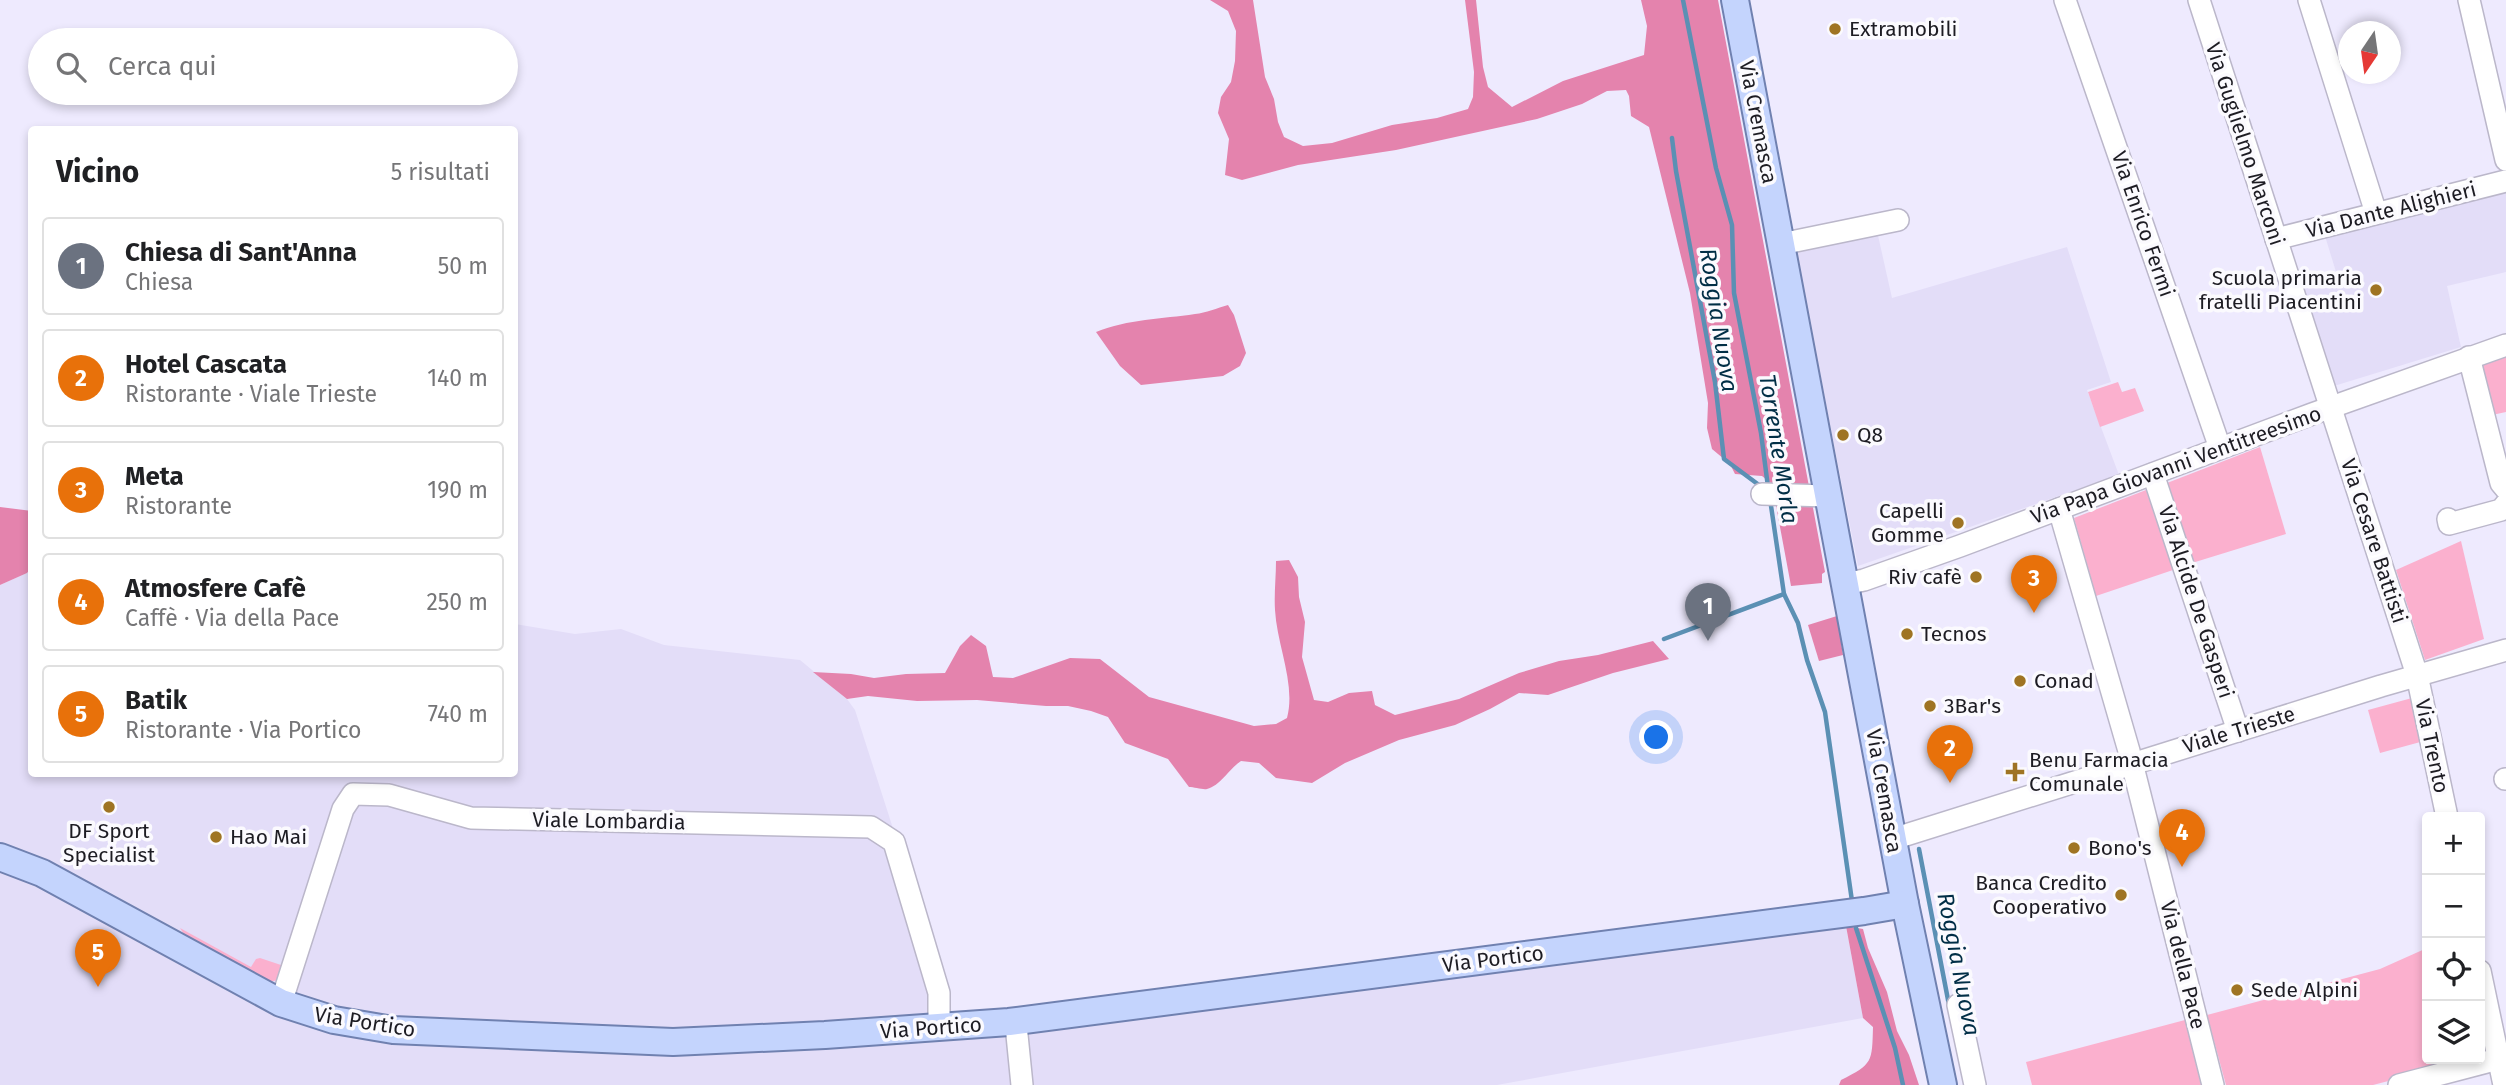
<!DOCTYPE html>
<html lang="it">
<head>
<meta charset="utf-8">
<style>
	:root { --surface:#fff; --page:#f6f6f6; --text:#202124; --muted:#757577; --line:#e0e0e0; --accent:#9f7423 }
	body { margin:0; font-family:"Fira Sans",sans-serif; background:var(--page); color:var(--text) }
	.controls { position:absolute; right:21px; bottom:21px; display:grid; overflow:hidden; border-radius:7px; box-shadow:0 4px 10px #0003 }
	.controls button { width:63px; height:63px; display:grid; place-items:center; padding:0; border:0; border-bottom:2px solid var(--line); background:var(--surface); color:var(--text); font:35px sans-serif }
	.compass { position:absolute; left:2338px; top:21px; width:63px; height:63px; border-radius:50%; background:var(--surface); box-shadow:0 4px 10px #0003; rotate:193deg }
	.you { position:absolute; left:1657px; top:738px; width:24px; height:24px; margin:-18px; border:5px solid #fff; border-radius:50%; background:#1a73e8; box-shadow:0 0 0 10px #1a73e833 }
	.badge { display:grid; place-items:center; width:46px; height:46px; border-radius:50%; background:var(--accent); color:#fff; font-size:23px; font-weight:700 }
	.pin { position:absolute; translate:-50% -58px; filter:drop-shadow(0 2px 4px #0008) }
	.pin::after { content:''; position:absolute; top:37px; width:24px; height:21px; background:inherit; clip-path:polygon(0 0,100% 0,50% 100%) }
	.list { margin:0; padding:0; list-style:none }
	h2 { display:flex; justify-content:space-between; align-items:center; height:91px; margin:0; padding:0 28px; font-size:30px }
	h2 small { font-size:23px; font-weight:400; color:var(--muted) }
	.list li { display:grid; grid-template-columns:46px 1fr auto; gap:21px; align-items:center; box-sizing:border-box; height:98px; margin:0 14px 14px; padding:0 14px; border:2px solid var(--line); border-radius:7px }
	.list b { display:block; font-size:26px; white-space:nowrap }
	.list p { margin:0; font-size:23px; white-space:nowrap; color:var(--muted) }
	.list em { font-size:23px; font-style:normal; color:var(--muted) }
	.icon { flex:none; width:38px; height:38px; fill:none; stroke:currentColor; stroke-width:2; stroke-linecap:round; stroke-linejoin:round }
	.map { position:relative; flex:none; width:2506px; height:1085px; overflow:hidden }
	.search { position:absolute; background:var(--surface); box-shadow:0 4px 10px #0003; left:28px; top:28px; width:490px; height:77px; display:flex; align-items:center; gap:18px; box-sizing:border-box; padding:0 24px; border-radius:38px; color:var(--muted); font-size:26px }
	.panel { position:absolute; background:var(--surface); box-shadow:0 4px 10px #0003; left:28px; top:126px; width:490px; height:651px; border-radius:7px }
	.map>svg:first-child { display:block }
	.built { fill:#e3ddf8 }
	.green { fill:#fbb0ce }
	.forest { fill:#e483ad }
	.lines { fill:none; stroke-linecap:round; stroke-linejoin:round }
	.stream { stroke:#5b90b4; stroke-width:4.5 }
	.minor-casing { stroke:#bbb7ca; stroke-width:24 }
	.major-casing { stroke:#7081b0; stroke-width:30 }
	.minor { stroke:#fff; stroke-width:21 }
	.major { stroke:#c4d4fd; stroke-width:26 }
	.poi-dot { fill:#9f7423; stroke:#fbfafe; stroke-width:2.5 }
	.labels { text-anchor:middle; stroke-width:7; stroke-linejoin:round; paint-order:stroke }
	.poi-label { font-size:21px; fill:#1d1c23; stroke:#fbfafe; text-anchor:start }
	.street-label { font-size:21px; fill:#1d1c23; stroke:#fbfafe }
	.water-label { font-size:23px; font-style:italic; fill:#012e46; stroke:#fbfafe }
</style>
</head>
<body>
<div class="map">
<svg width="2506" height="1085" viewBox="0 0 2506 1085">
	<rect width="100%" height="100%" fill="#eeeafe"/>
	<!-- built -->
	<g class="built">
		<polygon points="2506,193 2506,272 2447,286 2461,347 2334,386 2302,287 2337,275 2325,236"/>
		<polygon points="1877,231 1892,298 2067,247 2111,382 2087,390 2119,475 1858,566 1795,248"/>
		<polygon points="31,568 32,774 514,774 515,624 575,634 621,629 664,645 800,660 847,699 855,710 959,1034 1846,926 1863,1018 1497,1085 0,1085 0,585 27,573"/>
	</g>
	<!-- green -->
	<g class="green">
		<polygon points="2506,357 2506,412 2492,415 2480,366"/>
		<polygon points="2118,382 2122,392 2135,388 2144,411 2100,427 2088,392"/>
		<polygon points="2260,447 2286,534 2192,563 2167,483"/>
		<polygon points="2146,490 2173,570 2096,596 2074,518"/>
		<polygon points="2461,541 2484,639 2425,660 2396,570"/>
		<polygon points="2412,698 2424,741 2380,753 2368,710"/>
		<polygon points="180,928 251,967 256,959 260,958 284,966 278,980 265,983 189,942"/>
		<polygon points="2427,948 2427,1059 2473,1059 2373,1085 2226,1085 2207,1015 2380,969"/>
		<polygon points="2185,1020 2201,1085 2032,1085 2026,1062"/>
	</g>
	<!-- forest -->
	<g class="forest">
		<polygon points="1210,0 1253,0 1265,77 1274,99 1278,122 1284,137 1303,146 1332,143 1392,125 1437,118 1468,109 1473,97 1474,72 1465,0 1476,0 1483,67 1488,87 1512,107 1563,81 1644,55 1647,26 1641,0 1718,0 1825,572 1822,574 1822,583 1791,586 1772,484 1762,476 1735,474 1730,464 1712,449 1707,428 1708,403 1690,293 1649,127 1631,116 1629,96 1626,90 1607,91 1582,104 1537,119 1396,150 1298,165 1242,180 1225,175 1229,139 1218,113 1221,97 1231,82 1235,61 1236,31 1228,11"/>
		<path d="M 1228,305 L 1234,315 L 1246,353 L 1240,366 L 1223,376 L 1141,385 L 1120,366 L 1096,332 C 1128,319 1162,319 1195,314 C 1206,313 1217,308 1228,305 Z"/>
		<polygon points="0,507 32,511 31,568 27,573 0,585"/>
		<path d="M 1289,560 L 1298,577 L 1299,597 L 1305,622 L 1302,657 L 1314,700 L 1328,702 L 1349,693 L 1372,691 L 1375,705 L 1395,715 L 1459,699 L 1519,673 L 1559,661 L 1598,655 L 1653,641 L 1669,659 L 1613,673 L 1548,695 L 1519,693 L 1490,709 L 1455,725 L 1399,740 L 1345,763 L 1312,783 L 1276,778 L 1259,763 L 1241,761 C 1230,768 1220,786 1207,789 C 1203,790 1194,787 1189,787 L 1168,759 L 1125,743 L 1108,717 L 1091,711 L 1068,706 L 1046,706 L 977,700 L 917,701 L 868,696 L 847,699 L 813,672 L 851,674 L 874,678 L 906,674 L 945,673 L 960,646 L 971,635 L 986,646 L 993,677 L 1013,678 L 1070,658 L 1100,659 L 1149,697 L 1254,726 L 1276,724 L 1287,718 C 1296,684 1277,646 1275,610 C 1274,594 1276,577 1276,561 Z"/>
		<polygon points="1837,616 1843,655 1819,661 1808,625"/>
		<path d="M 1846,926 L 1863,929 L 1868,948 L 1887,992 L 1897,1031 L 1909,1055 L 1919,1085 L 1839,1085 L 1841,1080 C 1873,1064 1872,1062 1873,1027 L 1863,1018 Z"/>
	</g>
	<g class="lines">
		<!-- stream -->
		<g class="stream">
			<polyline points="1683,0 1716,168 1732,225 1734,293 1761,433 1768,487"/>
			<polyline points="1672,138 1676,171 1715,382 1724,459 1763,488"/>
			<polyline points="1770,499 1784,594 1798,623 1807,660 1825,712 1852,901"/>
			<polyline points="1664,639 1784,594"/>
			<polyline points="1919,849 1949,1005"/>
			<polyline points="1856,928 1895,1048 1903,1085"/>
		</g>
		<defs>
			<g id="minor">
				<polyline points="2065,0 2220,448"/>
				<polyline points="2199,0 2417,675 2447,817"/>
				<polyline points="2309,0 2376,213"/>
				<polyline points="2469,0 2506,160"/>
				<polyline points="2276,239 2506,181"/>
				<polyline points="1781,244 1898,220"/>
				<polyline points="2469,357 2501,483 2506,489"/>
				<polyline points="2153,474 2238,731"/>
				<polyline points="1762,494 1827,496"/>
				<polyline points="2059,509 2129,751 2213,1085"/>
				<polyline points="2448,519 2449,524 2501,510 2506,504"/>
				<polyline points="1845,584 1864,580 1960,546 2312,414 2506,345"/>
				<polyline points="2505,779 2506,779"/>
				<polyline points="1893,839 2381,686 2506,650"/>
				<polyline points="2480,971 2504,1085"/>
				<polyline points="281,1003 343,809 353,794 389,795 471,818 871,827 894,842 939,993 939,1027"/>
				<polyline points="1958,1005 1975,1085"/>
				<polyline points="1009,1022 1016,1025 1022,1085"/>
				<polyline points="2399,1085 2506,1057"/>
			</g>
			<g id="major">
				<polyline points="1735,0 1905,904 1943,1085"/>
				<polyline points="0,857 42,873 281,1003 334,1020 393,1030 673,1042 825,1035 1009,1022 1864,911 1905,904"/>
			</g>
		</defs>
		<!-- minor casing -->
		<use href="#minor" class="minor-casing"/>
		<!-- major casing -->
		<use href="#major" class="major-casing"/>
		<!-- minor -->
		<use href="#minor" class="minor"/>
		<!-- major -->
		<use href="#major" class="major"/>
	</g>
	<!-- markers -->
	<g class="poi-dot">
		<circle cx="1835" cy="29" r="7"/>
		<circle cx="2376" cy="290" r="7"/>
		<circle cx="1843" cy="435" r="7"/>
		<circle cx="1958" cy="523" r="7"/>
		<circle cx="1976" cy="577" r="7"/>
		<circle cx="1907" cy="634" r="7"/>
		<circle cx="2020" cy="681" r="7"/>
		<circle cx="1930" cy="706" r="7"/>
		<path d="M2011.5 761.5h7v7h7v7h-7v7h-7v-7h-7v-7h7z"/>
		<circle cx="109" cy="807" r="7"/>
		<circle cx="216" cy="837" r="7"/>
		<circle cx="2074" cy="848" r="7"/>
		<circle cx="2121" cy="895" r="7"/>
		<circle cx="2237" cy="990" r="7"/>
	</g>
	<g class="labels">
		<!-- poi labels -->
		<g class="poi-label">
			<text x="1849" y="36">Extramobili</text>
			<text x="2362" y="285" text-anchor="end">Scuola primaria<tspan x="2362" dy="24">fratelli Piacentini</tspan></text>
			<text x="1857" y="442">Q8</text>
			<text x="1944" y="518" text-anchor="end">Capelli<tspan x="1944" dy="24">Gomme</tspan></text>
			<text x="1962" y="584" text-anchor="end">Riv cafè</text>
			<text x="1921" y="641">Tecnos</text>
			<text x="2034" y="688">Conad</text>
			<text x="1944" y="713">3Bar's</text>
			<text x="2029" y="767">Benu Farmacia<tspan x="2029" dy="24">Comunale</tspan></text>
			<text x="109" y="838" text-anchor="middle">DF Sport<tspan x="109" dy="24">Specialist</tspan></text>
			<text x="230" y="844">Hao Mai</text>
			<text x="2088" y="855">Bono's</text>
			<text x="2107" y="890" text-anchor="end">Banca Credito<tspan x="2107" dy="24">Cooperativo</tspan></text>
			<text x="2251" y="997">Sede Alpini</text>
		</g>
		<!-- street labels -->
		<g class="street-label">
			<text transform="translate(1758 122) rotate(79)" y="7">Via Cremasca</text>
			<text transform="translate(2245 144) rotate(72)" y="7">Via Guglielmo Marconi</text>
			<text transform="translate(2391 210) rotate(-14)" y="7">Via Dante Alighieri</text>
			<text transform="translate(2143 224) rotate(71)" y="7">Via Enrico Fermi</text>
			<text transform="translate(2176 465) rotate(-20)" y="7">Via Papa Giovanni Ventitreesimo</text>
			<text transform="translate(2374 541) rotate(72)" y="7">Via Cesare Battisti</text>
			<text transform="translate(2196 602) rotate(72)" y="7">Via Alcide De Gasperi</text>
			<text transform="translate(2239 730) rotate(-17)" y="7">Viale Trieste</text>
			<text transform="translate(2432 746) rotate(78)" y="7">Via Trento</text>
			<text transform="translate(1884 791) rotate(80)" y="7">Via Cremasca</text>
			<text transform="translate(609 821) rotate(1)" y="7">Viale Lombardia</text>
			<text transform="translate(1493 959) rotate(-7)" y="7">Via Portico</text>
			<text transform="translate(2183 965) rotate(76)" y="7">Via della Pace</text>
			<text transform="translate(365 1022) rotate(9)" y="7">Via Portico</text>
			<text transform="translate(931 1028) rotate(-4)" y="7">Via Portico</text>
		</g>
		<!-- water labels -->
		<g class="water-label">
			<text transform="translate(1719 320) rotate(81)" y="8">Roggia Nuova</text>
			<text transform="translate(1779 449) rotate(81)" y="8">Torrente Morla</text>
			<text transform="translate(1959 964) rotate(79)" y="8">Roggia Nuova</text>
		</g>
	</g>
</svg>
<div class="controls">
<button>+</button>
<button>−</button>
<button><svg class="icon" aria-label="locate" viewBox="0 0 24 24"><circle cx="12" cy="12" r="6"/><path d="M12 2v4M12 18v4M2 12h4M18 12h4"/></svg></button>
<button><svg class="icon" aria-label="layers" viewBox="0 0 24 24"><path d="M12 4l9 5-9 5-9-5zM3 14l9 5 9-5"/></svg></button>
</div>
<svg class="compass" viewBox="-18 -18 36 36"><path d="M0-13l5 13h-10z" fill="#e53935"/><path d="M0 13l5-13h-10z" fill="#757577"/></svg>
<div class="you"></div>
<div class="pin badge" style="left:1708px;top:641px;background:#6b7280">1</div>
<div class="pin badge" style="left:1950px;top:783px;background:#e8710a">2</div>
<div class="pin badge" style="left:2034px;top:613px;background:#e8710a">3</div>
<div class="pin badge" style="left:2182px;top:867px;background:#e8710a">4</div>
<div class="pin badge" style="left:98px;top:987px;background:#e8710a">5</div>
<div class="search"><svg class="icon" aria-label="search" viewBox="0 0 24 24"><circle cx="10" cy="10" r="6"/><path d="M15 15l6 6"/></svg>Cerca qui</div>
<section class="panel">
<h2>Vicino<small>5 risultati</small></h2>
<ul class="list">
<li><span class="badge" style="background:#6b7280">1</span><div><b>Chiesa di Sant'Anna</b><p>Chiesa</p></div><em>50 m</em></li>
<li><span class="badge" style="background:#e8710a">2</span><div><b>Hotel Cascata</b><p>Ristorante · Viale Trieste</p></div><em>140 m</em></li>
<li><span class="badge" style="background:#e8710a">3</span><div><b>Meta</b><p>Ristorante</p></div><em>190 m</em></li>
<li><span class="badge" style="background:#e8710a">4</span><div><b>Atmosfere Cafè</b><p>Caffè · Via della Pace</p></div><em>250 m</em></li>
<li><span class="badge" style="background:#e8710a">5</span><div><b>Batik</b><p>Ristorante · Via Portico</p></div><em>740 m</em></li>
</ul>
</section>
</div>
</body>
</html>
